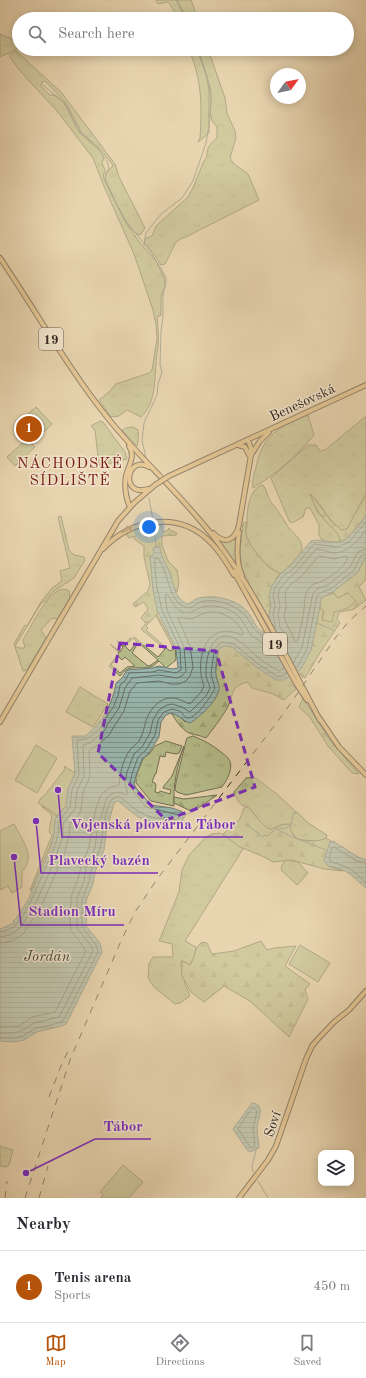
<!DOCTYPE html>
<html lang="en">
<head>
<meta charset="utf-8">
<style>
	:root { --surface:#fff; --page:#f7f7f7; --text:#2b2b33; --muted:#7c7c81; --line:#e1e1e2; --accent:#b45309 }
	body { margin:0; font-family:"Old Standard TT",serif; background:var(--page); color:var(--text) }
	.controls { position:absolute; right:12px; bottom:12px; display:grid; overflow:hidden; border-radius:8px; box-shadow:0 2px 10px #0003 }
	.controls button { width:36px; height:36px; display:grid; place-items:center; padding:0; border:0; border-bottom:1px solid var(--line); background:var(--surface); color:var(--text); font:20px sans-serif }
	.compass { position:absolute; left:270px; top:68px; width:36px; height:36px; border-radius:50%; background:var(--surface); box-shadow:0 2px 10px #0003; rotate:57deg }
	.you { position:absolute; left:149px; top:527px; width:14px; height:14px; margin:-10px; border:3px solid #fff; border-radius:50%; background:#1a73e8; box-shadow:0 0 0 6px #1a73e833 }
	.badge { display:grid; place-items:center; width:26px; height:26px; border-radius:50%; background:var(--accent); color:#fff; font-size:13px; font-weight:700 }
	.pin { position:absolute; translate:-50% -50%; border:2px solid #fff; box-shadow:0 1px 4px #0006 }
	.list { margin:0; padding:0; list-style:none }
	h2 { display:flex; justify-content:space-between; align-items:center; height:52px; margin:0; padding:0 16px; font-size:17px }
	h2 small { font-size:13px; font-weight:400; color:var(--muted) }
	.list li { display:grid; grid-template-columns:26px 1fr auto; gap:12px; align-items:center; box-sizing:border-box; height:72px; padding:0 16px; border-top:1px solid var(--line) }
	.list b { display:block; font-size:15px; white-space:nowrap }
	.list p { margin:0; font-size:13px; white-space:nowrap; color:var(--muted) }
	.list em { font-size:13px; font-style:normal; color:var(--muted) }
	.icon { flex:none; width:22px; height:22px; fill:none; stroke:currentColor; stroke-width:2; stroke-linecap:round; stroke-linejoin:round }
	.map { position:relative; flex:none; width:366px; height:1198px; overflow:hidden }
	.search { position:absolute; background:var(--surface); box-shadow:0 2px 10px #0003; left:12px; right:12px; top:12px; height:44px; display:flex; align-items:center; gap:10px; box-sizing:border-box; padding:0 14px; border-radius:22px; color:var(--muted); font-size:15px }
	.sheet { height:124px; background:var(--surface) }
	nav { display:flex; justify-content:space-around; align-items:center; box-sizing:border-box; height:56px; border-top:1px solid var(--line); background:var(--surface); font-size:11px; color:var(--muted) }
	nav a { display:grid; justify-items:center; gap:2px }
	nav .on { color:var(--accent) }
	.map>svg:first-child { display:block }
	.grass { fill:url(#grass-tufts); stroke:#737054; fill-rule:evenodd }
	.forest { fill:url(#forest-firs); stroke:#737054 }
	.park { fill:url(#park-crowns); stroke:#737054 }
	.garden { fill:#b6bd8b; stroke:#737054 }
	.water { fill:url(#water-rules); stroke:#6e7c75 }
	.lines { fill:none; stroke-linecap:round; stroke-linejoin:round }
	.shore { stroke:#646e66; stroke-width:1 }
	.stream { stroke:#6e7c75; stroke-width:1 }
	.major-casing { stroke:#30231c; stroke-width:6 }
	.major { stroke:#e4ba78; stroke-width:4 }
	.rail { stroke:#30231c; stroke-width:1; stroke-dasharray:7 7; stroke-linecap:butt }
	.major-bridge-casing { stroke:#30231c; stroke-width:6; stroke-linecap:butt }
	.major-bridge { stroke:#e4ba78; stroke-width:4 }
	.oneway { stroke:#8a6e4a }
	.marked { fill:none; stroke:#7b2cbf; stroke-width:3; stroke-dasharray:8 5; stroke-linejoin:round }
	.labels { text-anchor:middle; stroke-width:3; stroke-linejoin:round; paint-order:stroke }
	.shield { fill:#f0e4cc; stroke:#6a5d51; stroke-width:1 }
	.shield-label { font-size:13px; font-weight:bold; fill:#30231c }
	.street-label { font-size:14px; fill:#30231c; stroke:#f0e4cc }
	.neighbourhood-label { font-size:15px; letter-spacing:1px; fill:#7a1f14; stroke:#f0e4cc }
	.water-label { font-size:15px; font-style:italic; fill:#4a4841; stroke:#f0e4cc }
	.leader { fill:none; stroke:#7b2cbf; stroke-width:1.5 }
	.callout-dot { fill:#7b2cbf; stroke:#f0e4cc; stroke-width:1.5 }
	.callout-label { font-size:15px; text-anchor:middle; font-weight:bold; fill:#7b2cbf; stroke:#f0e4cc; stroke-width:3; stroke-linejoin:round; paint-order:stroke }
</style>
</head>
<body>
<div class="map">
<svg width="366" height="1198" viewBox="0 0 366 1198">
	<defs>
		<pattern id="grass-tufts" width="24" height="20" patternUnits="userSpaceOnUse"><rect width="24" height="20" fill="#b6bd8b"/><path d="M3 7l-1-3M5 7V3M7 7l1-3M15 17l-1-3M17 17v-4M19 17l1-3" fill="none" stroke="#9da277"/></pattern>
		<pattern id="forest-firs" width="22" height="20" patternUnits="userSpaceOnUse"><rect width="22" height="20" fill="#b6bd8b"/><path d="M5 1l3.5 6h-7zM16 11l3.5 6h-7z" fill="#9da277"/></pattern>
		<pattern id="park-crowns" width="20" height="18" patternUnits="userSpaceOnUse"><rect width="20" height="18" fill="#b6bd8b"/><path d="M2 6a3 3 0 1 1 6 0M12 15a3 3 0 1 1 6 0" fill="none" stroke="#9da277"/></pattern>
		<pattern id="water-rules" width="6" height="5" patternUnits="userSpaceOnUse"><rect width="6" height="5" fill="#98b8b1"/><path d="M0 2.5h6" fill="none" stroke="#7c958f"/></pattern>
	</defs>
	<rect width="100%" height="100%" fill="#e8d5b0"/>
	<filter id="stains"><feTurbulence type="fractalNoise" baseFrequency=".005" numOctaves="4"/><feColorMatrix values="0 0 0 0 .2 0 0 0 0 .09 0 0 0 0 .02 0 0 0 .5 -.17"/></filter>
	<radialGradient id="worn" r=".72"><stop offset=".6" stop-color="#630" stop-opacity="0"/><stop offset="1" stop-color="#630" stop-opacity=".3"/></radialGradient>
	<!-- grass -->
	<g class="grass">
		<polygon points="156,0 176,0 186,19 177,19 173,9 168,2 158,4"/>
		<polygon points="177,0 191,0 198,19 187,19"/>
		<polygon points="0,34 19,42 19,48 0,57"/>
		<path d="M 189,49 L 197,49 L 207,78 L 209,91 L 209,133 L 198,142 L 200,138 C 202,103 202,82 189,49 Z"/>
		<path d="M 198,49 L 208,49 L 225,98 L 227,113 L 235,131 L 236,138 L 230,158 L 234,164 L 248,174 L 259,200 L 184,238 L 182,238 L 176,242 L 165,264 L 161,265 L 156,257 L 144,242 L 145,239 L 152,236 L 156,226 L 188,197 L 193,188 L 203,163 L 207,156 C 206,148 211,143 217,138 L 217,127 L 212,121 L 210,114 L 211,97 L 207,76 Z"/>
		<path d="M 16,51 L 61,92 L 115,164 L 119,177 L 145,228 L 140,235 C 128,233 110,190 105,178 L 106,173 L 113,166 L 112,164 L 102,151 L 81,132 L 66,103 L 48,84 L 45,81 L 42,82 L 41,86 L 50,95 L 54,95 L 64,103 L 79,132 L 100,151 L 104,157 L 102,163 L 105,170 L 103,177 L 126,223 L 140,243 L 156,261 L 164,277 L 165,286 L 161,298 L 161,315 L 157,317 C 158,327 159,338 158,348 C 157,354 156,359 156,364 C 154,382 156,403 141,417 L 127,410 L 119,416 L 111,417 L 99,400 L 108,393 L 116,384 L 149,373 L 152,370 L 157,339 L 156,325 L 153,310 L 134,254 L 103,184 L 93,158 L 57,111 L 19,70 L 10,57 L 9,55 Z"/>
		<path d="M 308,415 L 314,435 C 298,455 275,475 253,488 C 252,481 254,474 256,467 C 263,434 279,427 308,415 Z"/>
		<path d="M 365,417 L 366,417 L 366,494 L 347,529 L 342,530 C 328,522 322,503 310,494 L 318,513 L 339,535 L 340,540 L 338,542 L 327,542 L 321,539 L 319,535 L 319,525 L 310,508 L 306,508 L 303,517 L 292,523 L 289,521 L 271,478 L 308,445 L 316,445 L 320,451 L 325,450 Z"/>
		<polygon points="100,421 103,422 125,452 127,459 99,466 95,430 91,426"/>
		<path d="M 133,427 L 138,430 C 139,433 138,444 137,446 L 122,430 L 126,428 Z"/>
		<path d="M 263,485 C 267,489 267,497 271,502 C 277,509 282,517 287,525 C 291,533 302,537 302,548 C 302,554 287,569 281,573 C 269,572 249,546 246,535 C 245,531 247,527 247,523 C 247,511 248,489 263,485 Z"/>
		<path d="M 61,516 L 69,550 L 74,555 L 84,557 L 85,560 L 74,578 L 54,591 L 44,602 L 42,602 L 15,646 L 19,648 L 25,648 L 23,640 C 30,629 53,579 69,591 L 70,598 L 61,614 L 60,614 L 57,619 L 52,618 L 41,630 L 46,638 L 27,670 L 23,671 L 14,644 L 25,625 L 27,626 L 41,602 L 52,588 L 62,581 L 60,571 L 70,568 L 58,517 Z"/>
		<polygon points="236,538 236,559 237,566 236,566 217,539 233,540"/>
		<path d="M 156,613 L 175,647 L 176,660 L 166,668 L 159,661 C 156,663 154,666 151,667 C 138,670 130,663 120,676 L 109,666 L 119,653 L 110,644 L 120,652 L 123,647 L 117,641 L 124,646 L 130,638 L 132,639 L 125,646 L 130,651 L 137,642 L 133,638 L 134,637 L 158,657 L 165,649 L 141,629 L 144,626 L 147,621 L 149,622 L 146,626 L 148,628 L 146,630 L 170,651 L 174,649 L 155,614 ZM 138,643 L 139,643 L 158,660 L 151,665 L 148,666 L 132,653 ZM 118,656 L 122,660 L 125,657 L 135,666 L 127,667 L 120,673 L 111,665 Z"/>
		<polygon points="80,687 108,704 93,727 66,712"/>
		<path d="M 193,736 C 204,740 212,745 221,752 C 223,754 226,755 228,758 C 235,766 227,780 222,787 L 186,795 L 177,792 L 175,790 L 176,782 L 186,741 L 187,738 Z"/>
		<path d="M 166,741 L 182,746 L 179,753 L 176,754 L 166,752 L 165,757 L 160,756 L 156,774 L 155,774 L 152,782 L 155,783 L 156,785 L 155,792 L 159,793 L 160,791 L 170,794 L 171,790 L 163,788 L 164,786 L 172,776 L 184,746 C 177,766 173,785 174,806 L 151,801 L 136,783 L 136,776 L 143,759 L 150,753 L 155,746 Z"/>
		<path d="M 254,777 L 277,794 L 295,811 L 294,814 L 297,812 L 308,823 L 327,835 L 326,838 L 320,841 L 301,840 L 296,838 L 286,824 C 278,824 275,829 271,829 C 263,830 254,811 248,807 C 244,805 246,808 242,805 C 239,803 235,796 234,792 L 246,778 Z"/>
		<path d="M 41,806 L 48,809 L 57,816 C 53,822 56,828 54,835 C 48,854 38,872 31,891 L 30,890 L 52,835 L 49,832 L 52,815 Z"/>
		<polygon points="220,833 233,841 243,849 185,941 196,947 194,957 190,965 183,961 181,961 185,984 190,996 180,1003 175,1004 154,987 148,978 149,964 153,957 173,957 172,944 159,941 160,939 179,892 182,870 189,855 206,837 212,834"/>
		<polygon points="285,860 298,862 308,873 297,885 282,871 281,867"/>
	</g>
	<!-- forest -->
	<g class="forest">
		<path d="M 311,494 L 331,521 L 342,530 L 347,529 L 349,525 L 366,494 L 366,516 L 346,539 L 338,542 L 340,540 C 339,534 335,531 331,527 C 322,517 313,506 311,494 Z"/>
		<path d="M 247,522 C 246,527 245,530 246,535 C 249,546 269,572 281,573 L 276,578 L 269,597 L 271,605 L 269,616 L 271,625 L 260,606 L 241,567 L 240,549 L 243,523 Z"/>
		<path d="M 162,523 L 162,530 L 164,532 L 168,530 L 169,528 L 170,530 L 177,533 L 176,535 L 162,536 L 162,545 L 168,561 L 177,570 L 179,583 L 177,592 L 174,587 L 168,568 L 155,554 L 150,557 L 153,589 L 158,613 L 150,622 L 145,622 L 141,618 L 148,609 L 144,602 L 135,607 L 133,604 L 148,591 L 150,584 L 144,557 L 144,546 L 134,539 L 135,536 L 129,538 L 125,533 C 137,527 148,524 162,523 Z"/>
		<path d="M 366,556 L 366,579 L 359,587 L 366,600 L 354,609 L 340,612 L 338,615 L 337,619 L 340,623 L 321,651 L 305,678 L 299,674 L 292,679 L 296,689 L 284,700 L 273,694 L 252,688 L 247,682 C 229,687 234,697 226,710 C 220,720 213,729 206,738 C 200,735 194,735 189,733 C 182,730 175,719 171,713 L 178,715 L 185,722 L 218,682 L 215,675 L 219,649 L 224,646 L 232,647 L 276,680 L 311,650 L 319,608 C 333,614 345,611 355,601 L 348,593 L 338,598 L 333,592 L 358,572 Z"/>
		<polygon points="303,698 329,739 359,774 352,773 328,746 309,716 299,707"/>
		<polygon points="217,795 193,812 174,803 174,797 184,799"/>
		<path d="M 248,807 C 253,812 266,831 272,829 C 280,826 282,824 291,824 L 290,826 C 291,831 292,835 296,838 C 302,842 320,842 326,838 L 331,841 L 328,866 L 343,871 L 324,869 L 292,860 L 273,862 L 264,857 L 238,846 L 223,834 L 240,819 L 244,808 Z"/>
		<path d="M 261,941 L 267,950 L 274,948 L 296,946 L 285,966 L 310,984 L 305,990 L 308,999 L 289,1037 L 250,1001 L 224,986 L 204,1002 L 191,992 L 182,976 L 181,962 L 185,962 L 190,965 C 196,956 193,949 202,942 L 207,943 L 212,954 L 234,951 Z"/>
	</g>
	<!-- park -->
	<polygon class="park" points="0,1146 13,1150 9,1165 6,1167 0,1166"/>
	<!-- garden -->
	<g class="garden">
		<polygon points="36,407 52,424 44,432 27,415"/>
		<polygon points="27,439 35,447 15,466 7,457"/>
		<polygon points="333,593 338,598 348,593 356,601 348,608 334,612 332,622 322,620 324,611 320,608 320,601 322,597"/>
		<polygon points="36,745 57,758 37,793 15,780"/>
		<polygon points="64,766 75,773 68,789 66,806 57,816 48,809 38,803 41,798 44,796 65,769"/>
		<path d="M 14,824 C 21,838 37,857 22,871 L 22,887 L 12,893 L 8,886 L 0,890 L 0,831 Z"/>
		<polygon points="300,945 330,963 318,982 289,964"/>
		<polygon points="123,1165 143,1182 129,1198 101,1198 103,1195 100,1192"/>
	</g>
	<!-- water -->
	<g class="water">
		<path d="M 366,516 L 366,556 L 358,572 L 333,592 L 321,598 L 319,612 L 311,650 L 301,669 L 284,680 L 276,680 L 256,667 L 232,647 L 224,646 L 219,649 C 217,657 215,666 216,674 C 216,680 220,684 219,690 C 216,702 201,716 190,723 C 183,721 179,715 171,713 L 166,715 L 161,722 L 159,737 L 149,753 L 142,759 L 136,775 L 134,784 L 137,789 L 151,805 L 172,808 L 183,812 L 185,816 L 182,821 L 177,824 L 150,822 L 138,817 L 118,801 L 114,803 L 106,833 L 104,850 L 95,872 L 93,884 L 86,901 L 87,912 L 86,926 L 100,943 L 102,952 L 66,1024 L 61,1026 L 37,1032 L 24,1040 L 14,1042 L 0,1041 L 0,929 L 14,923 L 13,921 L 15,920 L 28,900 L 50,850 L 54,834 L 55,819 L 66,806 L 68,789 L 75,774 L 72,736 L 85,736 C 102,723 113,703 116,683 L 122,678 L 127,670 L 152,668 L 159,666 L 172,669 L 178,668 L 176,649 L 157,610 L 153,589 L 150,557 L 154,554 L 153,548 L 156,546 L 160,548 C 162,557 164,561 168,569 C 174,580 173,599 188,604 C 192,602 195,599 199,598 C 216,594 240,600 250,615 C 254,621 256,629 263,632 L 269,630 L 271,625 L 269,616 L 271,605 L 269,597 L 271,587 L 281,573 L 289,567 L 311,541 C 317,539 324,541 330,542 C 347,546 357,527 366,516 Z"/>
		<path d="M 333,841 L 358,857 L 366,860 L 366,888 C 350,875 350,870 328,866 L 324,860 L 330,842 Z"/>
		<path d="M 252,1103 C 267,1104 257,1120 257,1129 C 257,1135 259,1141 259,1148 L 250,1152 L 247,1150 L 233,1129 Z"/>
	</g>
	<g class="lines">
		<!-- shore -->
		<g class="shore">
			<path d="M 319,556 L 335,559 L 346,556 L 348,558 C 344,567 333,575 325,580 C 320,583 314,582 309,588 C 304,595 305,602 304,609 C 303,620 300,630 298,640 L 295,642 L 291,632 L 287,625 L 284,616 L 286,606 L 285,592 L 291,584 L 300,578 Z"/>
			<polyline points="275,628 275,624 273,615 275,605 273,596 275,588 283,576 292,570 314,544 338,547 349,542 366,522"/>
			<path d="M 285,648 L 288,643 L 287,638 L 285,633 L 280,628 L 278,615 L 280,606 L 278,596 L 279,590 L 287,580 L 295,573 L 316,549 C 323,549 329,553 335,553 C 348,553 359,539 366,530"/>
			<polyline points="293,663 302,647 313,593 317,589 328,585 350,567 358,552 366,549"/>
			<polyline points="296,667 298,666 307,649 317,596 320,593 331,589 354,570 361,556 366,554"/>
			<path d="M 366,863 L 357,861 L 334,847 L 332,848 L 329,858 L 331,862 C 348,866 354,871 366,883"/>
			<path d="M 0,932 L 8,930 L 15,926 L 23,916 L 31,901 L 53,851 L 58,835 L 59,821 L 70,807 L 72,790 L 79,775 L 77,740 L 87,739 L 101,728 L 102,723 L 114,706 L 116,700 L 118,696 L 120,685 L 125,681 L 129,673 L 153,672 L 159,670 L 176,673 L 181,670 L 180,648 L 162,610 L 157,588 L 155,570 L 155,558 L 159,559 C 161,564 164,568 165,573 C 170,585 172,605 189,608 C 193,607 196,604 200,602 C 216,597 239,606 248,619 C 253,627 256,634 265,636 C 266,641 267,647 273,648"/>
			<path d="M 0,937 L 10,935 L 20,928 L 36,903 L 53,864 L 63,836 L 63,823 L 75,809 L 77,791 L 84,776 L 83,745 L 90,743 L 105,730 L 107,725 L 119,708 L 125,688 L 132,678 L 159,675 L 177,678 L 182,676 L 186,671 L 184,647 L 167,610 L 165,595 L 168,595 C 173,603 179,616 191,612 C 195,611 198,608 202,607 C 211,604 225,607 233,612 C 243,618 245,628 252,636 C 254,638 258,639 260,641 C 266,648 262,653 276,653"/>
			<path d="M 0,943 L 12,941 L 23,934 L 41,906 L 64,855 L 69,836 L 70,824 L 78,816 L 81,810 L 83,793 L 90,776 L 89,751 L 100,743 L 110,734 L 113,728 L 124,711 L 130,691 L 137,683 L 159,681 L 171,684 L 179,684 L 186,681 L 190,676 L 193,667 L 190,646 L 178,618 C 182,617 186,619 191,619 C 196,618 200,614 205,613 C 220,609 239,619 243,634 L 241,635 C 206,618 194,661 204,686 L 201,692 L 190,704 C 184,702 179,698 172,698 C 161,697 151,708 147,718 C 144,726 144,732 139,741 C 136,745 133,746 130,750 C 123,759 120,774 119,785 L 109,788 L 104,792 L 100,797 L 95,812 L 89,847 L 81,867 L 78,879 L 71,897 L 70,922 L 71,930 L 86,951 L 55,1012 L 32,1017 L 19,1026 L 0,1027"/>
			<path d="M 0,1033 L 14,1033 L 21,1031 L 34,1023 L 59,1017 L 93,951 L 92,947 L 77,928 L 77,898 L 84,881 L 86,869 L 95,848 L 97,831 L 106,800 C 111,792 118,790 126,795 L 128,794 L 125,784 L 127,772 L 134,754 L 142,747 L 150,733 L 153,720 L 159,710 L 167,705 L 172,704 L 182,707 L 190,712 L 206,696 L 210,688 C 209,683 207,680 206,676 C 205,658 212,626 236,639 C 245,644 252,653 260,659 C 266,664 273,667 279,671 L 284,668"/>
			<path d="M 0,1038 L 14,1038 L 23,1036 L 36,1028 L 52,1025 L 63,1021 L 98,952 L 96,945 L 82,927 L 82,900 L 89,882 L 91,871 L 100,849 L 106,813 L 111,800 L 116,797 L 120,797 C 137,810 141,817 164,819 C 169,819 175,821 179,818 L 179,815 L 146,807 L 133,791 L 130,784 L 132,774 L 138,757 L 146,750 L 155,735 L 158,720 L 164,712 L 172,709 C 175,710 178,710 181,712 C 183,714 185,718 188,718 C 196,719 212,695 215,688 L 211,675 L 213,659 L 215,648 L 222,642 L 234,644 L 258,664 L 277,676 L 282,676 L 287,673"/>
			<polygon points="254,1108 257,1111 253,1128 255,1145 251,1148 238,1129 249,1112"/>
		</g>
		<!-- stream -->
		<g class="stream">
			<polyline points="176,0 187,19"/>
			<polyline points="43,85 65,103 79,131 97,147 107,161 109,168 106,173 105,180 111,194 126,221 152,254 160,267 166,278 166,283 163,294 163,317 161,331 160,365 162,372 158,384 157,395 144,423 142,440 146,459"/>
			<polyline points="144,245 146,233 161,214 182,198 193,181 206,143 209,125 211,104 211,90 198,49"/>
			<polyline points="149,498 153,520"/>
			<polyline points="154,525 156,546"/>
			<polyline points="316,623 334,630"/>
			<polyline points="340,635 341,636"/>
			<polyline points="185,815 188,814 199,805"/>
			<polyline points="246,824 263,837 264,835 267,836 276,829 290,836 326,850"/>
			<polyline points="277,829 286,828 291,825 293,814 296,812"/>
			<polyline points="253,1172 252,1166 256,1150"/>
			<polyline points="258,1181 268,1198"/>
		</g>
		<defs>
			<g id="major">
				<path d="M 0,258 C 36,311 67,367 107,417 C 142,461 185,498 219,544 C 259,598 288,661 320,720"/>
				<polyline points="238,445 245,447 249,455"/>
				<path d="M 129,446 C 136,457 128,466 126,476 C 124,485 126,499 130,507"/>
				<polyline points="251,455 260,441 269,432"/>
				<polyline points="169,476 366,385"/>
				<path d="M 148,489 C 120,498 126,454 149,467"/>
				<path d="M 239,532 C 237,548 236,561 242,576"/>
				<path d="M 213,533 C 225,545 235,541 239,525 L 251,455 L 251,448 L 248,440"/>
				<path d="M 103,549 C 130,520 175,511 206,538 C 218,548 226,562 234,575"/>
				<polyline points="234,572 296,683 307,700"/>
				<polyline points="320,719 339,747 366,775"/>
				<polyline points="0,722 118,521 134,503 155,485"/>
				<polyline points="239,1198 268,1160 276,1146 306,1059 312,1046 317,1040 334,1022 349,1010 366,991"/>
			</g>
		</defs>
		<!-- major casing -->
		<use href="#major" class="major-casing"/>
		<!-- major -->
		<use href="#major" class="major"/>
		<!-- rail -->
		<g class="rail">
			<polyline points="49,1097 61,1066 68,1051"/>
			<polyline points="5,1198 7,1181"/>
			<polyline points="25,1198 70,1060 121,941 135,912 158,878 284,713 336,637 349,621 366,606"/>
			<polyline points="39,1198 48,1166"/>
		</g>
		<defs>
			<polyline id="major-bridge" points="155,485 169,476"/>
		</defs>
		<!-- major-bridge casing -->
		<use href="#major-bridge" class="major-bridge-casing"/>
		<!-- major-bridge -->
		<use href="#major-bridge" class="major-bridge"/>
	</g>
	<!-- one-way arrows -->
	<defs><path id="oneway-shaft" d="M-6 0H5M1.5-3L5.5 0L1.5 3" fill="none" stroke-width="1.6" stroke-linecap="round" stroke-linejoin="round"/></defs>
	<use class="oneway" href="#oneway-shaft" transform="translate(127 530) rotate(-27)"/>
	<!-- marked area -->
	<path d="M0 0H366V1198H0ZM 120,643 L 216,651 L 255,787 L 166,820 L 98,753 Z" fill="#e8d5b0" fill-opacity=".55" fill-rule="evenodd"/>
	<path class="marked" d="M 120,643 L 216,651 L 255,787 L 166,820 L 98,753 Z"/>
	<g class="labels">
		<!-- shield labels -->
		<g class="shield">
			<rect x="39" y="328" width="24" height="22" rx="3"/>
			<rect x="263" y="633" width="24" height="22" rx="3"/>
		</g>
		<g class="shield-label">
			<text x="51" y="344">19</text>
			<text x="275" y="649">19</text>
		</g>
		<!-- street labels -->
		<g class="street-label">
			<text transform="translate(302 402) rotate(-25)" y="5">Benešovská</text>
			<text transform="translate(272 1124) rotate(-71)" y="5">Soví</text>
		</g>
		<!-- neighbourhood labels -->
		<g class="neighbourhood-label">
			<text x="70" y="468">NÁCHODSKÉ<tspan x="70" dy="17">SÍDLIŠTĚ</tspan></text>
		</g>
		<!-- water labels -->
		<g class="water-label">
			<text x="47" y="961">Jordán</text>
		</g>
	</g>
	<!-- callouts -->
	<path class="leader" d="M58 790L62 837H243M36 821L41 873H158M14 857L21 925H124M26 1173L95 1139H151"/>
	<g class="callout-dot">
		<circle cx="58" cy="790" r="4"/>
		<circle cx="36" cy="821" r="4"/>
		<circle cx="14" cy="857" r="4"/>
		<circle cx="26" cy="1173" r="4"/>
	</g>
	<g class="callout-label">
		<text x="153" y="829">Vojenská plovárna Tábor</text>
		<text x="99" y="865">Plavecký bazén</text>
		<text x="72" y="916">Stadion Míru</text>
		<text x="123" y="1131">Tábor</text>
	</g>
	<rect width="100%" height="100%" filter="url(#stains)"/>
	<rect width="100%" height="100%" fill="url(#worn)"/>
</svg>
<div class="controls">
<button><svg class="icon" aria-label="layers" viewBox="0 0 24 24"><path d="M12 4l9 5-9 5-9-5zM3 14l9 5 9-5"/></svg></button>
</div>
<svg class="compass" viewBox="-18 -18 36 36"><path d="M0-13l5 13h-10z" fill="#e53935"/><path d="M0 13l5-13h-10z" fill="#7c7c81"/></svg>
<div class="you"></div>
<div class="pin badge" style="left:29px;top:429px">1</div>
<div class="search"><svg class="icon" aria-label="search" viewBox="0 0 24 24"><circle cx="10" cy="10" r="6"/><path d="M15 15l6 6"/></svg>Search here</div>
</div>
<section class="sheet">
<h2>Nearby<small></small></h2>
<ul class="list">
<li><span class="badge">1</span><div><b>Tenis arena</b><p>Sports</p></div><em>450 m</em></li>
</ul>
</section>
<nav>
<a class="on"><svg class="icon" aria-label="map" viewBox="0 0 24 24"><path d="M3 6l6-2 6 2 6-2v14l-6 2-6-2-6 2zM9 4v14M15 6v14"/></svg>Map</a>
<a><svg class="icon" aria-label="directions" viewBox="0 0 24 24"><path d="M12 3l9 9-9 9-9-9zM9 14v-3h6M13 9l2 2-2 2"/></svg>Directions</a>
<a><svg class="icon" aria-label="saved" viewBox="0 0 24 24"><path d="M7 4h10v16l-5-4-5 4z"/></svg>Saved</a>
</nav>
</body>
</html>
